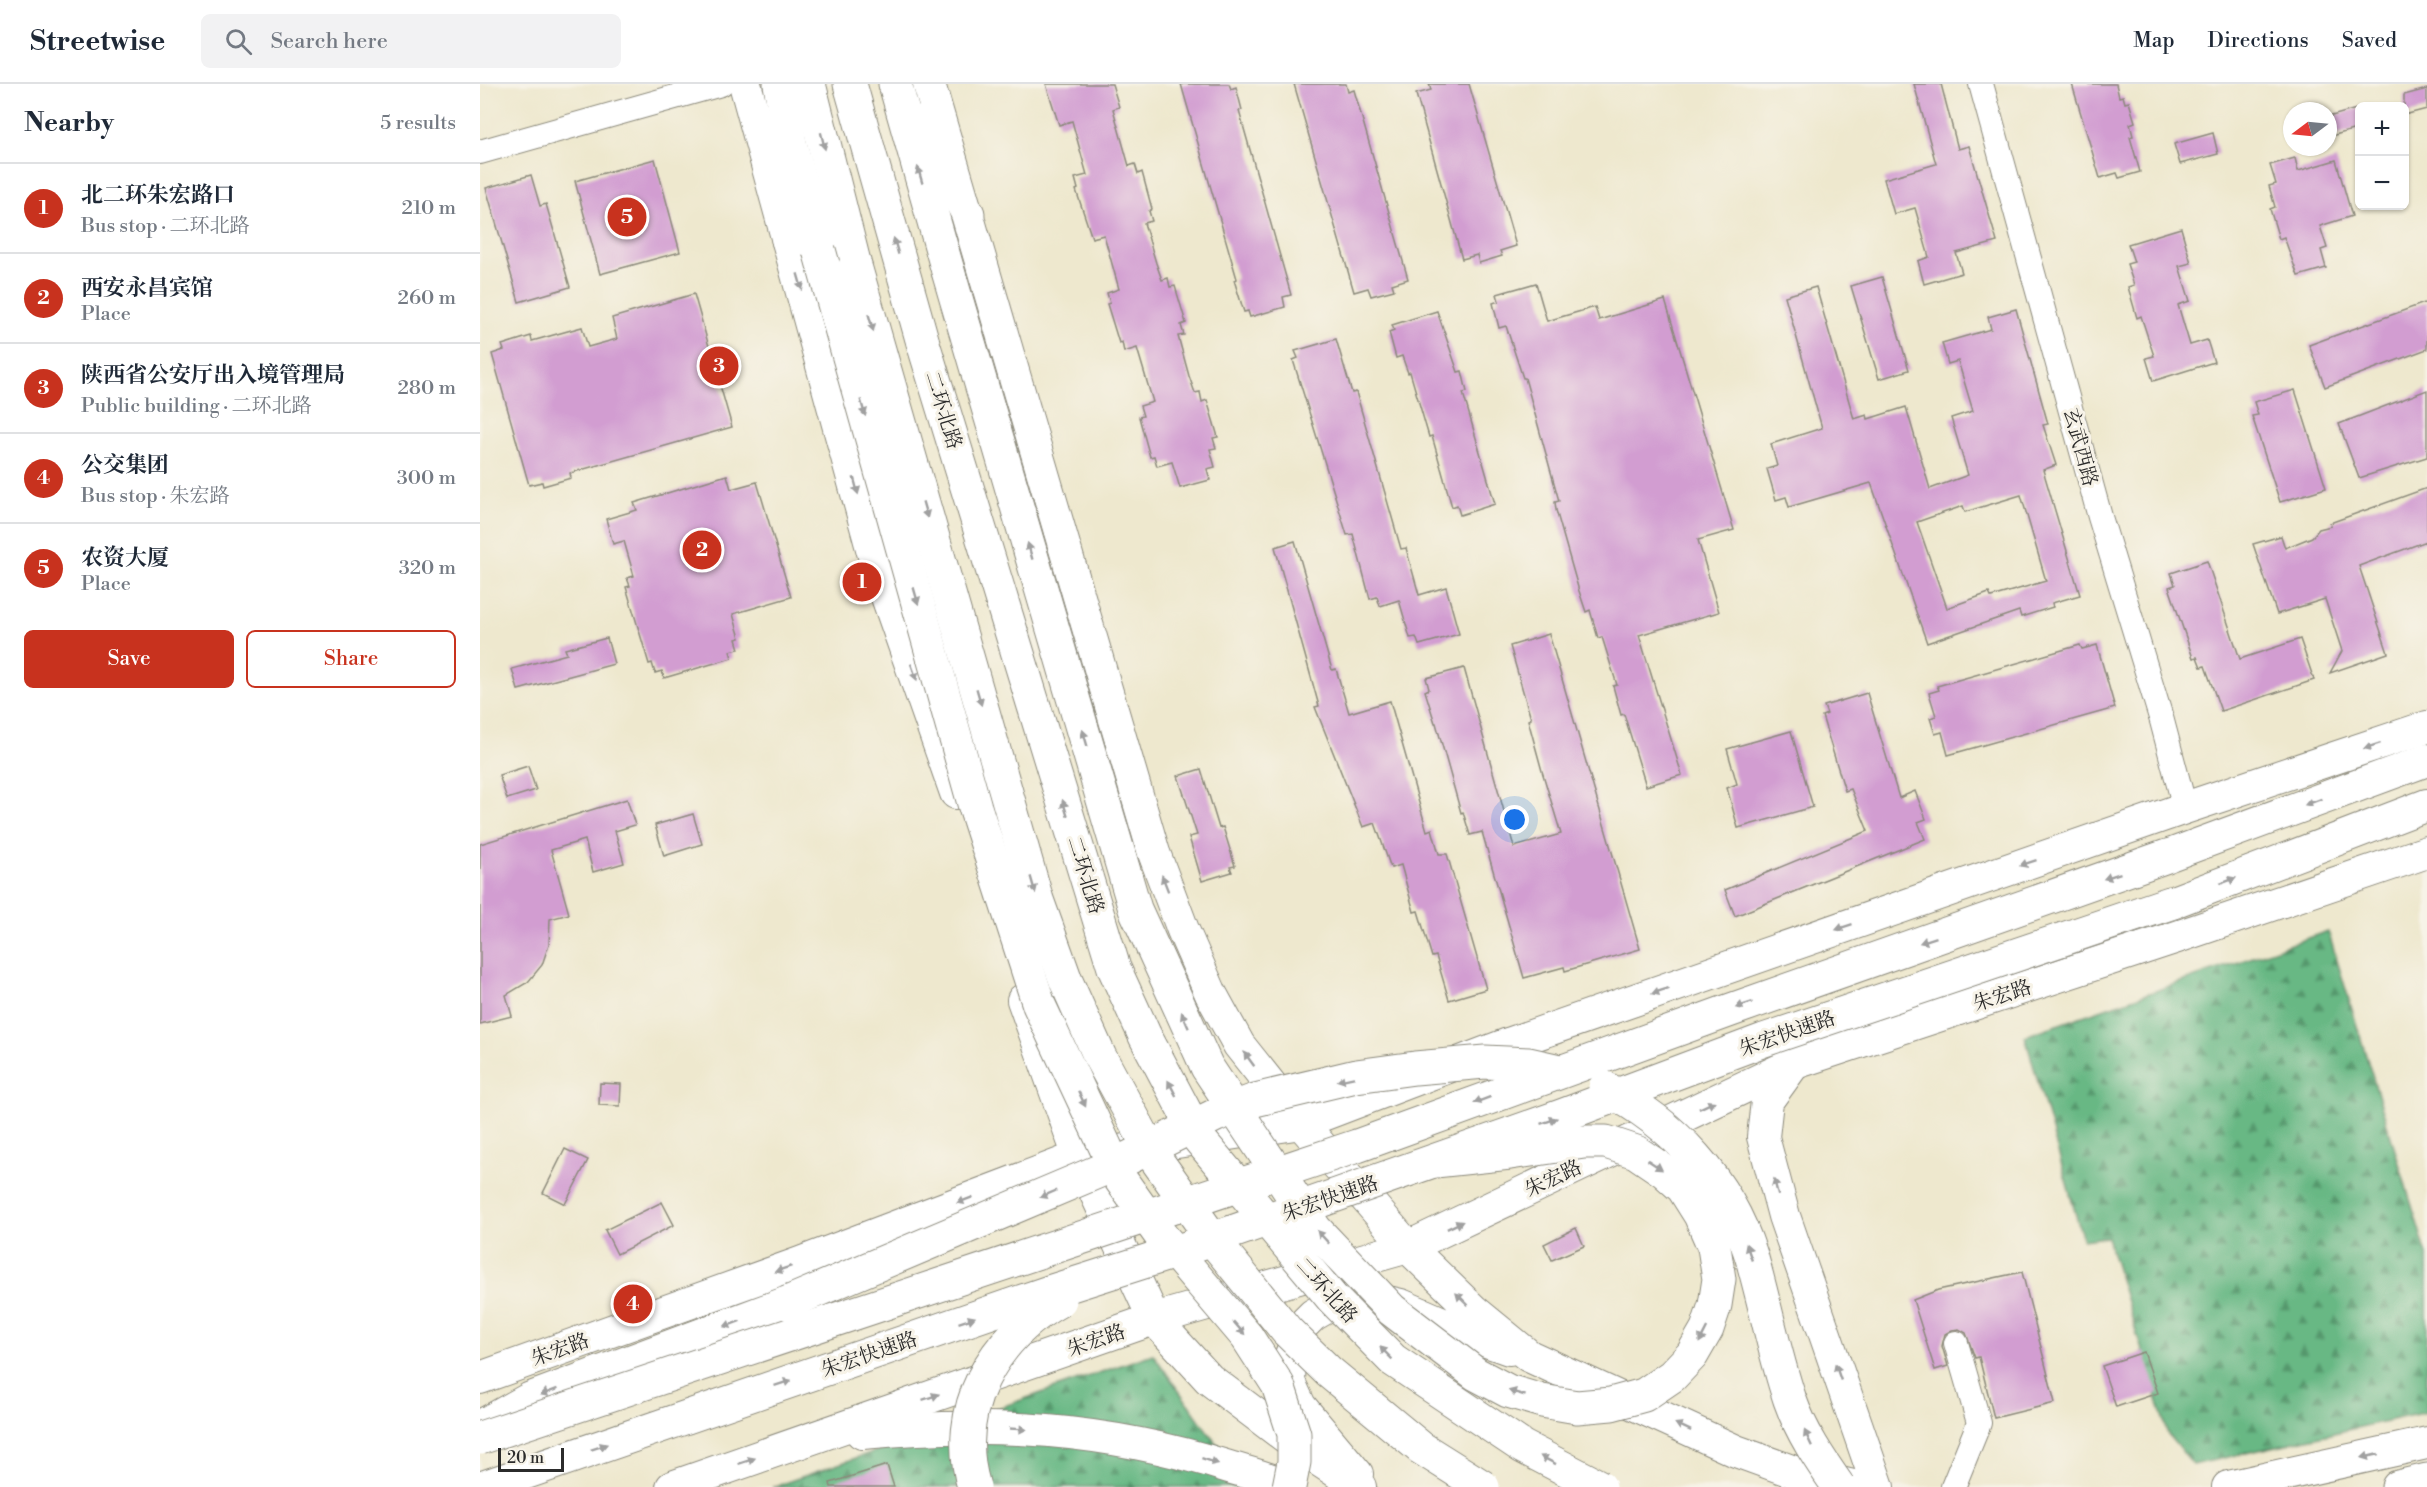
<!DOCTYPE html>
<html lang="en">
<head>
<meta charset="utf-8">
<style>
	:root { --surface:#fff; --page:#f2f2f3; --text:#1f2937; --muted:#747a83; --line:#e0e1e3; --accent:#c8321e }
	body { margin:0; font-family:"Libre Bodoni","Noto Serif SC",serif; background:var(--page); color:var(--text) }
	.controls { position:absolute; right:18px; top:18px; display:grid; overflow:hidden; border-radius:9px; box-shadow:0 2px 4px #0004 }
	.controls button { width:54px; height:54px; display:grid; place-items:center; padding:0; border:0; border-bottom:2px solid var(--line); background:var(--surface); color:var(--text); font:30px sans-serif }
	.compass { position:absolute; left:1803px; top:18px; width:54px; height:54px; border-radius:50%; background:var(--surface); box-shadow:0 2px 4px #0004; rotate:254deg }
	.scale { position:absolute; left:18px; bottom:15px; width:66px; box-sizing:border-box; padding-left:6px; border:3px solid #2b2b2b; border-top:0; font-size:16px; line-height:21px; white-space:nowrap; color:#2b2b2b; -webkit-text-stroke:4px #f7f3e8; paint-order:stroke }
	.you { position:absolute; left:1035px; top:736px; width:21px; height:21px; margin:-15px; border:4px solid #fff; border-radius:50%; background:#1a73e8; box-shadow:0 0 0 9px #1a73e833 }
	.badge { display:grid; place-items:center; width:39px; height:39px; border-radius:50%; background:var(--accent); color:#fff; font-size:20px; font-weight:700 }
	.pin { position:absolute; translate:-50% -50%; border:3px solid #fff; box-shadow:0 2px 6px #0006 }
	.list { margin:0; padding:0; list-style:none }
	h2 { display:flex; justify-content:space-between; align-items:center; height:78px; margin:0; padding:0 24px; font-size:26px }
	h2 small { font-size:20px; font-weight:400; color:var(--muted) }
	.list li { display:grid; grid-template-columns:39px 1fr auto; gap:18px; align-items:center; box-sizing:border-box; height:90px; padding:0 24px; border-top:2px solid var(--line) }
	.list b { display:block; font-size:22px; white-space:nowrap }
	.list p { margin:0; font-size:20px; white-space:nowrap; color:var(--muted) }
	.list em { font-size:20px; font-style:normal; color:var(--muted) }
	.actions { display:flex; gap:12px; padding:18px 24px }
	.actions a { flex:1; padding:14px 0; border:2px solid var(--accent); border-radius:9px; text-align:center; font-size:21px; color:var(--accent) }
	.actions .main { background:var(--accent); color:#fff }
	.icon { flex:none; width:33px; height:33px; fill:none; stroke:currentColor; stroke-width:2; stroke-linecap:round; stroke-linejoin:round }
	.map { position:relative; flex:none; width:1947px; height:1403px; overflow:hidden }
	header { display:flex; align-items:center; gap:36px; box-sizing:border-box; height:84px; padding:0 30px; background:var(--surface); border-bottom:2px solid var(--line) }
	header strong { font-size:28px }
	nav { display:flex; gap:33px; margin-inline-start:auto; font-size:21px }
	.search { width:420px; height:54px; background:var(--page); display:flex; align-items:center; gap:15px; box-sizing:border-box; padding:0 21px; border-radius:9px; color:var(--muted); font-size:22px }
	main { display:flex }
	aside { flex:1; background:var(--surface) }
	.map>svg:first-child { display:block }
	.forest { fill:url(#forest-firs); stroke:#497258; stroke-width:1.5 }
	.building { fill:#d29dd1; fill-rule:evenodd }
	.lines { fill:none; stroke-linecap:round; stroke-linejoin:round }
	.minor-casing { stroke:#8c8a7c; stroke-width:26 }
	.major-casing { stroke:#8c8a7c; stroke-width:34 }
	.highway-casing { stroke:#8c8a7c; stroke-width:35 }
	.minor { stroke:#fff; stroke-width:24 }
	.major { stroke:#fff; stroke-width:32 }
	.highway { stroke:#fff; stroke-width:33 }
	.highway-bridge-casing { stroke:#8c8a7c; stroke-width:35; stroke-linecap:butt }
	.highway-bridge { stroke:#fff; stroke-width:33 }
	.oneway { fill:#a0a0a0 }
	.labels { text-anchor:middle; stroke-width:6; stroke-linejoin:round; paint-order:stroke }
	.street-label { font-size:20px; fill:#2b2b2b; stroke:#f7f3e8 }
</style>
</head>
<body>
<header>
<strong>Streetwise</strong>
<div class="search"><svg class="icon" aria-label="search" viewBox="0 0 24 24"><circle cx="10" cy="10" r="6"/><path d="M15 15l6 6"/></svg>Search here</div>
<nav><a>Map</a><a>Directions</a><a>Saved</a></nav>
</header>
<main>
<aside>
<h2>Nearby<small>5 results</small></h2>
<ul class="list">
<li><span class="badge">1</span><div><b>北二环朱宏路口</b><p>Bus stop · 二环北路</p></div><em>210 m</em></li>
<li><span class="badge">2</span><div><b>西安永昌宾馆</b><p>Place</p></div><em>260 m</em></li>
<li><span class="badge">3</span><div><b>陕西省公安厅出入境管理局</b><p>Public building · 二环北路</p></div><em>280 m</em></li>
<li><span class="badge">4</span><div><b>公交集团</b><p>Bus stop · 朱宏路</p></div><em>300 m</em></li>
<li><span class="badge">5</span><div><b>农资大厦</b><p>Place</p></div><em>320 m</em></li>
</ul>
<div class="actions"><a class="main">Save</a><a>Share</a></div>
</aside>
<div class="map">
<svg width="1947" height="1403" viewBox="0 0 1947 1403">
	<defs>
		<pattern id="forest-firs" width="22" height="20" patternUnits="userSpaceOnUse" patternTransform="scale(1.5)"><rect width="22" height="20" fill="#67b884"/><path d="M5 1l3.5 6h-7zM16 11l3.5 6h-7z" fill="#55966c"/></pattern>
	</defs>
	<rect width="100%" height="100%" fill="#f7f3e8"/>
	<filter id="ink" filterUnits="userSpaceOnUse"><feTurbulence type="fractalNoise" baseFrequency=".0167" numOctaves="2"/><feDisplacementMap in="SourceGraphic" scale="12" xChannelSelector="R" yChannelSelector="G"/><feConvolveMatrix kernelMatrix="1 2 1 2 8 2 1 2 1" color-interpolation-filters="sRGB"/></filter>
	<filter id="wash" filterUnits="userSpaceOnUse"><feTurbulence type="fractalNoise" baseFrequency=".008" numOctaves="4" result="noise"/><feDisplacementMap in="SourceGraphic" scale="24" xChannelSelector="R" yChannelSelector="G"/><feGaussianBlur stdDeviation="1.35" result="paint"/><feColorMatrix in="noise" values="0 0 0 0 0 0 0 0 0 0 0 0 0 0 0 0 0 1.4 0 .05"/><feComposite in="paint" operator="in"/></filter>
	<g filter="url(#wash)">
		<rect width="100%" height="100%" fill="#eee8ce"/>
		<!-- forest -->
		<g class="forest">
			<polygon points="1848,847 1947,1171 1947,1328 1713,1381 1688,1351 1627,1153 1603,1156 1545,952"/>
			<polygon points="673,1270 735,1358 796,1403 293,1403"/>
		</g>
		<g id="blocks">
			<!-- building -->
			<g class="building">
				<polygon points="566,0 632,0 639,23 633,25 649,82 655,80 658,90 662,88 672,125 669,127 672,137 664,139 676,179 682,196 688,194 690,203 695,202 706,239 701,241 704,251 698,252 709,292 715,309 720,308 722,318 727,316 738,353 733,354 736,364 730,365 735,383 727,385 730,396 700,404 692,378 677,382 674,372 670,373 659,333 663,332 660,322 673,318 657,264 644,268 642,258 639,259 627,220 630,219 627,209 639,205 624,151 612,154 596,106 598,105 595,94 607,91 592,37 579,41"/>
				<polygon points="701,0 749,0 751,5 756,3 762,26 759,27 811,211 803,213 805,223 770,233 768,227 764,228 754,196 757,195"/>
				<polygon points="814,0 866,0 868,8 874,6 928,195 912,200 914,206 891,212 888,204 874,208"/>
				<polygon points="949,0 989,0 1036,162 1020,167 1022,172 999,179 997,171 982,175 936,10 951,6"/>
				<polygon points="1434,0 1461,0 1478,65 1489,62 1517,158 1476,169 1482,189 1444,200 1438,177 1449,173 1435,124 1414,130 1404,95 1456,80"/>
				<polygon points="1592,0 1636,0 1639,13 1643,12 1645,19 1649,18 1655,38 1650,40 1653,52 1650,53 1660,88 1639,94 1637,89 1620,94"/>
				<polygon points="1947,5 1947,25 1924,31 1924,11"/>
				<polygon points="1880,24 1880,44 1851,52 1848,33"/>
				<polygon points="1733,49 1738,70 1700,80 1694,60"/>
				<polygon points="1815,74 1818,87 1856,76 1872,132 1840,142 1847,164 1841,166 1846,184 1818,192 1804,153 1799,155 1790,125 1795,123 1789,102 1796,100 1790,81"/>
				<polygon points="175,75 200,168 120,190 95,97"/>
				<polygon points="51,91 60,122 66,120 90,203 39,218 6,104"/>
				<polygon points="1701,144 1711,179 1699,182 1710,217 1698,221 1710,261 1727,256 1734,278 1673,297 1666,274 1674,272 1661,232 1657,234 1648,203 1654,201 1647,180 1654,178 1648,160"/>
				<polygon points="1402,193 1429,286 1399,295 1371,202"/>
				<polygon points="1056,199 1067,237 1115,223 1119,236 1185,216 1254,446 1218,456 1239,528 1159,551 1202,691 1166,702 1144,630 1141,631 1133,602 1137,601 1122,553 1118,554 1110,526 1106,528 1099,507 1076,426 1075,418 1079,417 1045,294 1043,294 1026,242 1019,244 1013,219 1019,217 1017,210"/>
				<path d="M 1336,203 L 1374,335 L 1387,331 L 1388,335 L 1426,323 L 1450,405 L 1488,391 L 1471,334 L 1493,327 L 1478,277 L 1468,280 L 1462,259 L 1511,245 L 1508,233 L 1536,225 L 1568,340 L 1563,341 L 1576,381 L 1563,386 L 1600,511 L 1572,519 L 1573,523 L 1541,533 L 1539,527 L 1447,559 L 1391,399 L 1309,423 L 1306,413 L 1296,416 L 1287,385 L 1297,382 L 1291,360 L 1342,344 L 1305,212 ZM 1541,411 L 1566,497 L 1511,513 L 1509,509 L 1467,524 L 1437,438 L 1483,422 L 1485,428 Z"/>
				<polygon points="214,210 252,343 90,389 91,394 63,402 62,398 49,401 12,270 24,266 22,261 51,252 52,257 102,243 108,263 137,255 132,234"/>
				<polygon points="1947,218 1947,265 1845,303 1829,261"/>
				<polygon points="957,227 978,288 982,287 987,308 983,309 1015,420 980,431 977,421 972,423 952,352 949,353 930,288 928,289 922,272 916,274 909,248 914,246 912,241"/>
				<polygon points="856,255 872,309 876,308 921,465 926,464 939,511 966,503 979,550 939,561 936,553 930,554 919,516 900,522 897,513 890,515 873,450 867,451 813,276 818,274 815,267"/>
				<polygon points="1815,306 1846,404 1800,418 1772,332 1778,331 1774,318"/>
				<polygon points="1947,306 1947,373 1879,394 1859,340"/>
				<polygon points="247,391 251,405 277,398 311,513 253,530 260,554 256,555 259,565 250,567 252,574 184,594 182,587 175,589 172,579 169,580 146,503 150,502 147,494 154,492 144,457 133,460 126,435 157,426 154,419"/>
				<polygon points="1947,404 1947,457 1879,482 1908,569 1850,589 1862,567 1845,515 1797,530 1773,460 1801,452 1805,464 1832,453 1839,445 1851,442 1850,439"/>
				<polygon points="815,457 852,586 856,585 869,629 910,617 947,747 952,745 959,770 967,770 1006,905 969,916 956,872 952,873 938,827 934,828 921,781 911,784 895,739 883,743 835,623 839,622 795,463"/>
				<polygon points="1727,477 1760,575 1820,555 1834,596 1741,627 1725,582 1721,583 1717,573 1713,574 1689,503 1695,501 1691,489"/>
				<polygon points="1069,550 1160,865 1085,887 1084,883 1044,894 1002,748 990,751 983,728 981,729 956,639 955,639 945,607 949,605 946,594 984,584 1034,763 1081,750 1062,687 1048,636 1051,635 1030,562"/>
				<polygon points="127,554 134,580 38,606 32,585 87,570 85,565"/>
				<polygon points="1600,561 1602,565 1617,561 1635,624 1468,671 1462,648 1455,650 1450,634 1456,632 1449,609 1459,606 1457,602"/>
				<polygon points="1387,609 1419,714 1435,707 1446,735 1438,738 1445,755 1255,832 1245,806 1388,747 1371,705 1365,707 1342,632 1347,630 1344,622"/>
				<polygon points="1311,647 1333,723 1258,744 1247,704 1257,700 1247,665"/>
				<polygon points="48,682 56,706 27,715 19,691"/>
				<polygon points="721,685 739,744 743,743 755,782 750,783 752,788 722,797 709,753 717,751 698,692"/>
				<polygon points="147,715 155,741 135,747 144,779 113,788 105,756 71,766 89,830 70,835 69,860 62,881 48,898 26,911 32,932 0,940 0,760"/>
				<polygon points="213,730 222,760 184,772 175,741"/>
				<polygon points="120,999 141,1000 140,1022 119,1021"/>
				<polygon points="85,1065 108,1076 85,1120 63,1109"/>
				<polygon points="182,1118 194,1141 137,1170 125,1146"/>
				<polygon points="1096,1144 1104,1162 1072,1176 1064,1160"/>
				<polygon points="1542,1188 1575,1319 1514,1334 1499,1273 1495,1274 1486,1249 1479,1245 1472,1246 1465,1250 1462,1262 1468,1282 1455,1286 1433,1216 1458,1206"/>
				<polygon points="1664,1268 1678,1309 1636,1323 1622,1282"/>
				<polygon points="407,1381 414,1403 351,1403 350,1399"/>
			</g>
		</g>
	</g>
	<g filter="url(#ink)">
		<use href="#blocks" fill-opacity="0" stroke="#8c8a7c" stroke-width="1.5"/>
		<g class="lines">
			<defs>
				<g id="minor">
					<polyline points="1501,0 1620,433 1682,637 1705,724"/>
					<polyline points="0,68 241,0"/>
					<polyline points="1473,1403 1499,1339 1476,1259"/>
				</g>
				<g id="major">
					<polyline points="265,0 399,490 476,709"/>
					<polyline points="449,0 674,769 703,846 731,910 759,961 821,1039 928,1163 994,1227 1049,1272 1256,1367 1317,1389 1378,1403"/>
					<polyline points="1687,772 1947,676"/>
					<polyline points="1693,818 1947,721"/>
					<polyline points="543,916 599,1073 674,1235 729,1295 819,1363 880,1403"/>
					<polyline points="1313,981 1287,1017 1283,1053 1304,1132 1398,1403"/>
					<polyline points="0,1294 320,1179 599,1073 821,1039 1031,959 1705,724 1947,643"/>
					<path d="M 382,1349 C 509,1337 627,1344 749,1383 C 769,1389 790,1394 809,1403"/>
					<polyline points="877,1390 820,1322 809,1298 810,1274 821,1243 833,1231 847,1223 869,1216 891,1214 921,1221 995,1253 1029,1265"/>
					<polyline points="192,1403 674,1235 928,1163 1315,979 1697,853 1947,768"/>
					<polyline points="1748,1403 1947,1359"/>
				</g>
				<g id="highway">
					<polyline points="300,0 310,59 339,166"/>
					<polyline points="329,0 375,182"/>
					<polyline points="370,0 443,259"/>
					<polyline points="415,0 468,187"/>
					<polyline points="440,39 488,130"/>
					<polyline points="297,74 308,156"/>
					<polyline points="0,1343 50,1315 307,1219"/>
					<polyline points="1918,1403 1947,1396"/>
				</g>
			</defs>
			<!-- minor casing -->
			<use href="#minor" class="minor-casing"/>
			<!-- major casing -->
			<use href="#major" class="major-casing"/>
			<!-- highway casing -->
			<use href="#highway" class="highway-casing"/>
			<!-- minor -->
			<use href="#minor" class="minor"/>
			<!-- major -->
			<use href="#major" class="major"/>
			<!-- highway -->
			<use href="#highway" class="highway"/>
			<defs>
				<g id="highway-bridge">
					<polyline points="339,166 495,723 559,921 641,1096 678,1148 767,1253 798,1301 814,1350 814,1378 809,1403"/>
					<polyline points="375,182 557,816 586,897 620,973 675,1074 737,1161 807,1247 849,1288 941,1364 1003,1403"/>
					<polyline points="468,187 655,825 727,983 835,1145 912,1226 996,1290 1028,1307 1062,1317 1097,1323 1131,1320 1164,1311 1192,1292 1212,1271 1227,1245 1235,1221 1239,1195 1234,1163 1220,1131 1203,1104 1184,1087 1156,1068 1126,1058 1104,1058 1030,1069 955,1077"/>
					<polyline points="443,259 634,884 665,952 720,1056 852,1214 913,1276 1043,1363 1120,1403"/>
					<path d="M 1125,1004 C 1194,1040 1247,1096 1271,1171 C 1285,1219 1294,1269 1310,1316 C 1321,1348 1340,1376 1359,1403"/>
					<polyline points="307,1219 636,1080 736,1031 775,1016 876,992 935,984 1005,978 1049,980 1080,987"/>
					<polyline points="0,1354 877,1062 1251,926 1687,772"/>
					<polyline points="4,1403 569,1208 698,1167 1081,1032 1284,956 1693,818"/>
					<path d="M 494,1403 C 471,1326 513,1253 580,1216"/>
				</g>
			</defs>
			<!-- highway-bridge casing -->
			<use href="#highway-bridge" class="highway-bridge-casing"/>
			<!-- highway-bridge -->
			<use href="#highway-bridge" class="highway-bridge"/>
		</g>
		<!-- one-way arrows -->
		<defs><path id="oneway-solid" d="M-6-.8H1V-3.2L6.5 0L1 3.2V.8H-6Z" transform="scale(1.5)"/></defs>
		<g class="oneway">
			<use href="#oneway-solid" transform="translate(343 57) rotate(76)"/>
			<use href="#oneway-solid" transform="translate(440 91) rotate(-106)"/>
			<use href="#oneway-solid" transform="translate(416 162) rotate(-106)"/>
			<use href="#oneway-solid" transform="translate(320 198) rotate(74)"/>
			<use href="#oneway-solid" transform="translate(391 239) rotate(74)"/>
			<use href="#oneway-solid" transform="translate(383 324) rotate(74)"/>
			<use href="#oneway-solid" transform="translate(376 402) rotate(75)"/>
			<use href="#oneway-solid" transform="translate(445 426) rotate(74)"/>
			<use href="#oneway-solid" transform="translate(550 467) rotate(-106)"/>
			<use href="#oneway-solid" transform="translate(436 512) rotate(74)"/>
			<use href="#oneway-solid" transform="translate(434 588) rotate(70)"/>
			<use href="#oneway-solid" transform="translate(499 613) rotate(74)"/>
			<use href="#oneway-solid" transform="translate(605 654) rotate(-106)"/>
			<use href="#oneway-solid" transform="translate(1892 662) rotate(162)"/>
			<use href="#oneway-solid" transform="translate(1833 718) rotate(160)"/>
			<use href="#oneway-solid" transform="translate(585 724) rotate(-107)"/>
			<use href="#oneway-solid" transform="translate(1548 779) rotate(161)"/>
			<use href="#oneway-solid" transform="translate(1632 792) rotate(161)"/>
			<use href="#oneway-solid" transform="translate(1748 797) rotate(-21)"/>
			<use href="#oneway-solid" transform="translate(685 799) rotate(-111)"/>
			<use href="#oneway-solid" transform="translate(553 801) rotate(74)"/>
			<use href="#oneway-solid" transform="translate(1364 843) rotate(161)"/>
			<use href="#oneway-solid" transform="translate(1448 856) rotate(161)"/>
			<use href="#oneway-solid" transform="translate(1180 907) rotate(161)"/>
			<use href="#oneway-solid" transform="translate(1264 921) rotate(161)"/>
			<use href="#oneway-solid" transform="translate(705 936) rotate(-114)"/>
			<use href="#oneway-solid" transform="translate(769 975) rotate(-126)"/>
			<use href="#oneway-solid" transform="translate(866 995) rotate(168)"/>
			<use href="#oneway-solid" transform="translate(692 1004) rotate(-118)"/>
			<use href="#oneway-solid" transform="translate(602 1015) rotate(65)"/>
			<use href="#oneway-solid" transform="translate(1002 1016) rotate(160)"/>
			<use href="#oneway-solid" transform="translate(1227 1021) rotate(-25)"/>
			<use href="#oneway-solid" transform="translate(1069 1037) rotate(-19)"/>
			<use href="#oneway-solid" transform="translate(1175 1081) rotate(34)"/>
			<use href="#oneway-solid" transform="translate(1296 1103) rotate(-104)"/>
			<use href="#oneway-solid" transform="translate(568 1110) rotate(157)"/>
			<use href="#oneway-solid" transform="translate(485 1116) rotate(159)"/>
			<use href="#oneway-solid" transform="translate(975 1141) rotate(-25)"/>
			<use href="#oneway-solid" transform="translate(843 1153) rotate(-133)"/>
			<use href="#oneway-solid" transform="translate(1269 1168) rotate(-109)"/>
			<use href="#oneway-solid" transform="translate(303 1185) rotate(161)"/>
			<use href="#oneway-solid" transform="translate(982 1215) rotate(-136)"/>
			<use href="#oneway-solid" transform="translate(487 1236) rotate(-19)"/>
			<use href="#oneway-solid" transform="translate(252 1240) rotate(160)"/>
			<use href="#oneway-solid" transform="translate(759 1244) rotate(49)"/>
			<use href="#oneway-solid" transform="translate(1223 1251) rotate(117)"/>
			<use href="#oneway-solid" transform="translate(906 1269) rotate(-135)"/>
			<use href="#oneway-solid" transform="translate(1358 1288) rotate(-109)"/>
			<use href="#oneway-solid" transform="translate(303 1299) rotate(-19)"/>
			<use href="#oneway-solid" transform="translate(69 1308) rotate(160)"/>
			<use href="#oneway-solid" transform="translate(1037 1309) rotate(-163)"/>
			<use href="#oneway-solid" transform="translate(451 1313) rotate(-19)"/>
			<use href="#oneway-solid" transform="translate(1203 1343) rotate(-155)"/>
			<use href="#oneway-solid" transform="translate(538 1345) rotate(3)"/>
			<use href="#oneway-solid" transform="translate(1328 1354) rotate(-115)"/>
			<use href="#oneway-solid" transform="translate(119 1363) rotate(-19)"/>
			<use href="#oneway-solid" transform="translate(1890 1372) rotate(167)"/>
			<use href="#oneway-solid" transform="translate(1068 1376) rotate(-153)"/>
			<use href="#oneway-solid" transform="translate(267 1377) rotate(-19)"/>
			<use href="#oneway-solid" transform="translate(730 1377) rotate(18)"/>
		</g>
	</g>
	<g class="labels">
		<!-- street labels -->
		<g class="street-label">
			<text transform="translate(464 326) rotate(73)" y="7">二环北路</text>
			<text transform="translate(1601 363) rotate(75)" y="7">玄武西路</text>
			<text transform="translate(606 791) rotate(73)" y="7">二环北路</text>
			<text transform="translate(1522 911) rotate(-18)" y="7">朱宏路</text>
			<text transform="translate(1307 949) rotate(-19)" y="7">朱宏快速路</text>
			<text transform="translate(1073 1094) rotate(-25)" y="7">朱宏路</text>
			<text transform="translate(850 1114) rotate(-19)" y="7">朱宏快速路</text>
			<text transform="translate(847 1206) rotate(48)" y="7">二环北路</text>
			<text transform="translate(616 1256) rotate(-19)" y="7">朱宏路</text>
			<text transform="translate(80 1265) rotate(-20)" y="7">朱宏路</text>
			<text transform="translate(389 1270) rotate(-19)" y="7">朱宏快速路</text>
		</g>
	</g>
</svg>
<div class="controls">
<button>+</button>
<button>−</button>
</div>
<svg class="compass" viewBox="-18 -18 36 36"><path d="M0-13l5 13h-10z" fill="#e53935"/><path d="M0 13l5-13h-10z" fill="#747a83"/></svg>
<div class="scale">20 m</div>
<div class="you"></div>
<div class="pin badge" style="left:382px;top:498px">1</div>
<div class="pin badge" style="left:222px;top:466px">2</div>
<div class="pin badge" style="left:239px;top:282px">3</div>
<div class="pin badge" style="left:153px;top:1220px">4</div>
<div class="pin badge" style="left:147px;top:133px">5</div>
</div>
</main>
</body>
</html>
